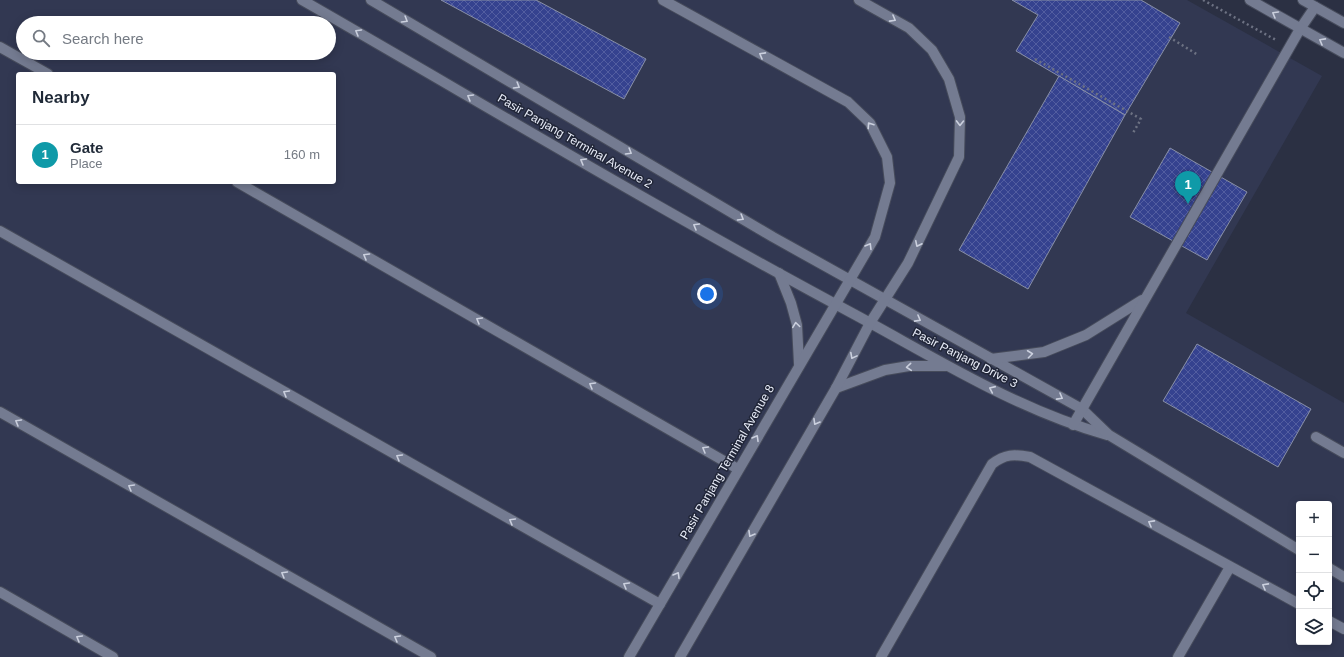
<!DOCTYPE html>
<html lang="en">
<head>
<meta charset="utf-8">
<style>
	:root { --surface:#fff; --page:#f6f6f7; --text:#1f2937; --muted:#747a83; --line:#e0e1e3; --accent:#5e702a }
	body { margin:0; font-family:Arial,sans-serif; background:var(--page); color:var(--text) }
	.controls { position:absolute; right:12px; bottom:12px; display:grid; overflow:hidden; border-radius:4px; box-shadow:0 2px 10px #0003 }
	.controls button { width:36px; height:36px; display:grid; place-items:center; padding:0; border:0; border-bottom:1px solid var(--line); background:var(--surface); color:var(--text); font:20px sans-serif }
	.you { position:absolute; left:707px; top:294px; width:14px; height:14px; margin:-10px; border:3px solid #fff; border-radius:50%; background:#1a73e8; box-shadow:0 0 0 6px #1a73e833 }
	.badge { display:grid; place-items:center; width:26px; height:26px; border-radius:50%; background:var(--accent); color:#fff; font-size:13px; font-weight:700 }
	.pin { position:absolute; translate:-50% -33px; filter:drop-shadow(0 1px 2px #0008) }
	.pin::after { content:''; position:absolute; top:21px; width:14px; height:12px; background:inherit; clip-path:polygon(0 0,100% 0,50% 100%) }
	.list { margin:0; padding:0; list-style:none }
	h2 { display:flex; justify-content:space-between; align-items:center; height:52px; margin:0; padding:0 16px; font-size:17px }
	h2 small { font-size:13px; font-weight:400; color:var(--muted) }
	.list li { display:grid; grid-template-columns:26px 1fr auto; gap:12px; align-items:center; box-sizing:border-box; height:60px; padding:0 16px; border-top:1px solid var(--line) }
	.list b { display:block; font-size:15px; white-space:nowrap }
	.list p { margin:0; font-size:13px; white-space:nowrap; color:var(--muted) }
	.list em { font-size:13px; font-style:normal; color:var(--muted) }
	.icon { flex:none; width:22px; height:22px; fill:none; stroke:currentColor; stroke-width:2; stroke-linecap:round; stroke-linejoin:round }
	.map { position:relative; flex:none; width:1344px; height:657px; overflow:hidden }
	.search { position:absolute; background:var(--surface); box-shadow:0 2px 10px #0003; left:16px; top:16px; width:320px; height:44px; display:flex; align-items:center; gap:10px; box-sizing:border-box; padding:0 14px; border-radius:22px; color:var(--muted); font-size:15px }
	.panel { position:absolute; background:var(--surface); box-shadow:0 2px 10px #0003; left:16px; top:72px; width:320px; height:112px; border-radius:4px }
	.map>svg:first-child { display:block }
	.built { fill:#323852; fill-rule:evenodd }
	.building { fill:url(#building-cross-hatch); stroke:#888fa6 }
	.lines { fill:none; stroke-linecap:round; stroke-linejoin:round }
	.lane-casing { stroke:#464b5b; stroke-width:12 }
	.street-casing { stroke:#464b5b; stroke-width:12 }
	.secondary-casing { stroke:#464b5b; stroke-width:12 }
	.path { stroke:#6d7283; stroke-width:2.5; stroke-dasharray:2 3; stroke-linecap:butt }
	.lane { stroke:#747b91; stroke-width:10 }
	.street { stroke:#747b91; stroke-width:10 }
	.secondary { stroke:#747b91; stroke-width:10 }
	.oneway { stroke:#cbd0de }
	.labels { text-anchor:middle; stroke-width:3; stroke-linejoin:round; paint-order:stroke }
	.street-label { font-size:12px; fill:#e8ecf8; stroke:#212638 }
</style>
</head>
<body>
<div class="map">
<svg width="1344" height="657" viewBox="0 0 1344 657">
	<defs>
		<pattern id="building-cross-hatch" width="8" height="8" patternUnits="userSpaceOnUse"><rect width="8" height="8" fill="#35428f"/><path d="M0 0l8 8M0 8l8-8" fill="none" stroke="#525da0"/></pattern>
	</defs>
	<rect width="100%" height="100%" fill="#2b3043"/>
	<!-- built -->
	<path class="built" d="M 0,0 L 1187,0 L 1322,76 L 1186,313 L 1344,403 L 1344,657 L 0,657 ZM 23,23 L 329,23 L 329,53 L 23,53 ZM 18,74 L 334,74 L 334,182 L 18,182 ZM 1299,504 L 1329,504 L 1329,642 L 1299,642 Z"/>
	<!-- building -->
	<g class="building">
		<polygon points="441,0 536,0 646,59 624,99"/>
		<polygon points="1012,0 1141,0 1180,23 1125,115 1016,51 1038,15"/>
		<polygon points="1059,76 1125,115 1028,289 959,250"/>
		<polygon points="1170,148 1247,192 1207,260 1130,217"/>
		<polygon points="1197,344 1311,409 1278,467 1163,401"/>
	</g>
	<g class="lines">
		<defs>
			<g id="lane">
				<polyline points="0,47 48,74"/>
				<polyline points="237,182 738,469"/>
				<polyline points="0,231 660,604"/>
				<polyline points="0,412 431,657"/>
				<polyline points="1316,437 1344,453"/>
				<polyline points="0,592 113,657"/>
				<polyline points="1329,621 1344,629"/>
				<path d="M 881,657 L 992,464 C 1005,454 1014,454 1030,457 L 1299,604"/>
				<polyline points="1178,657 1230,567"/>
			</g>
			<g id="street">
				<path d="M 302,0 C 485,105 665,213 850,312 C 934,357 1015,409 1107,435"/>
				<polyline points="371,0 773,237 1082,409 1109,435 1299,550"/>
				<polyline points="779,273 791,303 797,325 799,364"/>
				<polyline points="991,359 1044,352 1086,335 1142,300"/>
				<polyline points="836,388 885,370 909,366 946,366"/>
				<polyline points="1073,425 1300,29 1315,7"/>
				<polyline points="1329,568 1344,577"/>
				<polyline points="629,657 875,237 890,183 887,157 870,123 848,102 663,0"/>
				<polyline points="680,657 836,388 870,323 908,263 959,157 960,117 949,79 932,50 909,28 859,0"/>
			</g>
			<g id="secondary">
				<polyline points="1250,0 1344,53"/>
				<polyline points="1303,0 1344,23"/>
			</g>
		</defs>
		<!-- lane casing -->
		<use href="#lane" class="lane-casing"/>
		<!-- street casing -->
		<use href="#street" class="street-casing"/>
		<!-- secondary casing -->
		<use href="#secondary" class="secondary-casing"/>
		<!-- path -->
		<g class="path">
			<polyline points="1203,0 1276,40"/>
			<polyline points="1169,37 1198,55"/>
			<polyline points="1035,59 1141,119 1133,133"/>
		</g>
		<!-- lane -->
		<use href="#lane" class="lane"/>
		<!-- street -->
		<use href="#street" class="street"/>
		<!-- secondary -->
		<use href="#secondary" class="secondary"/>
	</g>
	<!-- one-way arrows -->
	<defs><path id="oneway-chevron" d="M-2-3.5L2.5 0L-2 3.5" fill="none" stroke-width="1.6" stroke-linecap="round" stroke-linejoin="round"/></defs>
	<g class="oneway">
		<use href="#oneway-chevron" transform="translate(1275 14) rotate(-150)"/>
		<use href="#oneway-chevron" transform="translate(893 19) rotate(29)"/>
		<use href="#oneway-chevron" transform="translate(405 20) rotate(31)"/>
		<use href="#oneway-chevron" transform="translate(358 32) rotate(-150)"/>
		<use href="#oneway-chevron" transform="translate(1322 41) rotate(-151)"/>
		<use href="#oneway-chevron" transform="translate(762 55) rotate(-151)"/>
		<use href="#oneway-chevron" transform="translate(517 86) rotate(31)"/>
		<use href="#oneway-chevron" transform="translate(470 97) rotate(-150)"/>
		<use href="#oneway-chevron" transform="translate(960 123) rotate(91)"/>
		<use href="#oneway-chevron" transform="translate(870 125) rotate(-124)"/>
		<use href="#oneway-chevron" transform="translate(629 152) rotate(31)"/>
		<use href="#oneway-chevron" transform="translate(583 161) rotate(-150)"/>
		<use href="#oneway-chevron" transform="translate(741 218) rotate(31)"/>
		<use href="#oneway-chevron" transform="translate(696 226) rotate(-150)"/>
		<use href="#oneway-chevron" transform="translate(918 244) rotate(116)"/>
		<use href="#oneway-chevron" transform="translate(869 246) rotate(-59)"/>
		<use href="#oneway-chevron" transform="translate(366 256) rotate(-150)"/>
		<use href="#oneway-chevron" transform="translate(918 319) rotate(29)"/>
		<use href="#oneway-chevron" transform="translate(479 320) rotate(-150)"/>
		<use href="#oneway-chevron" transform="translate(796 325) rotate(-98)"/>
		<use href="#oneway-chevron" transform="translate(1030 354) rotate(-7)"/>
		<use href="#oneway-chevron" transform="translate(853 356) rotate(118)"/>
		<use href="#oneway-chevron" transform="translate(909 367) rotate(175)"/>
		<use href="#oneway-chevron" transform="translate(592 385) rotate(-150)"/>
		<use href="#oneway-chevron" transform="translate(992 389) rotate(-156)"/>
		<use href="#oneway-chevron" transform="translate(286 393) rotate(-150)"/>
		<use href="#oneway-chevron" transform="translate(1060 397) rotate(29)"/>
		<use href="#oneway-chevron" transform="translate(18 422) rotate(-150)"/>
		<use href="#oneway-chevron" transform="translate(816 422) rotate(120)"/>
		<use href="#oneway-chevron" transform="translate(756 438) rotate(-60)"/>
		<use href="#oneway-chevron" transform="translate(705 449) rotate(-150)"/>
		<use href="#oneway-chevron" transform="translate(399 457) rotate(-150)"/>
		<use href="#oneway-chevron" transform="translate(131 487) rotate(-150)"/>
		<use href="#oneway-chevron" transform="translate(512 521) rotate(-150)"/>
		<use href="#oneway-chevron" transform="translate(1151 523) rotate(-151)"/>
		<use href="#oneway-chevron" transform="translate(751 534) rotate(120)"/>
		<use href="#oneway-chevron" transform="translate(284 574) rotate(-150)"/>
		<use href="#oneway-chevron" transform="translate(677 575) rotate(-60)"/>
		<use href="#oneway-chevron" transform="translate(626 585) rotate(-150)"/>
		<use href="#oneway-chevron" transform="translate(1265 586) rotate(-151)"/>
		<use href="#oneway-chevron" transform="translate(79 638) rotate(-150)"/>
		<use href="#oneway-chevron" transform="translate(397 638) rotate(-150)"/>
	</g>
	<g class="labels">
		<!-- street labels -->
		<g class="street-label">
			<text transform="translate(575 141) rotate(30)" y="4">Pasir Panjang Terminal Avenue 2</text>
			<text transform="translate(965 358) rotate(27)" y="4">Pasir Panjang Drive 3</text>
			<text transform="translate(727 462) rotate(-60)" y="4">Pasir Panjang Terminal Avenue 8</text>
		</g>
	</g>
</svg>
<div class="controls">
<button>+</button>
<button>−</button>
<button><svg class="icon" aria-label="locate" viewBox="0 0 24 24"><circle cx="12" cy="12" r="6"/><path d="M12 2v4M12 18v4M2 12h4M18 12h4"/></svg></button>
<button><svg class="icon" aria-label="layers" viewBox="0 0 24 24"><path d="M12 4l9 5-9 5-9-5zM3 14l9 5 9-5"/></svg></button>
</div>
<div class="you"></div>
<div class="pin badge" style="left:1188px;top:204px;background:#0f9aa8">1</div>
<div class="search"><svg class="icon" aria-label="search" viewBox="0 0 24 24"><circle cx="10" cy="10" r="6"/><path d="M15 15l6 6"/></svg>Search here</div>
<section class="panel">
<h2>Nearby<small></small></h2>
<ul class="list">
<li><span class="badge" style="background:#0f9aa8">1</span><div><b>Gate</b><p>Place</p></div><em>160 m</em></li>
</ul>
</section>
</div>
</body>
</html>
